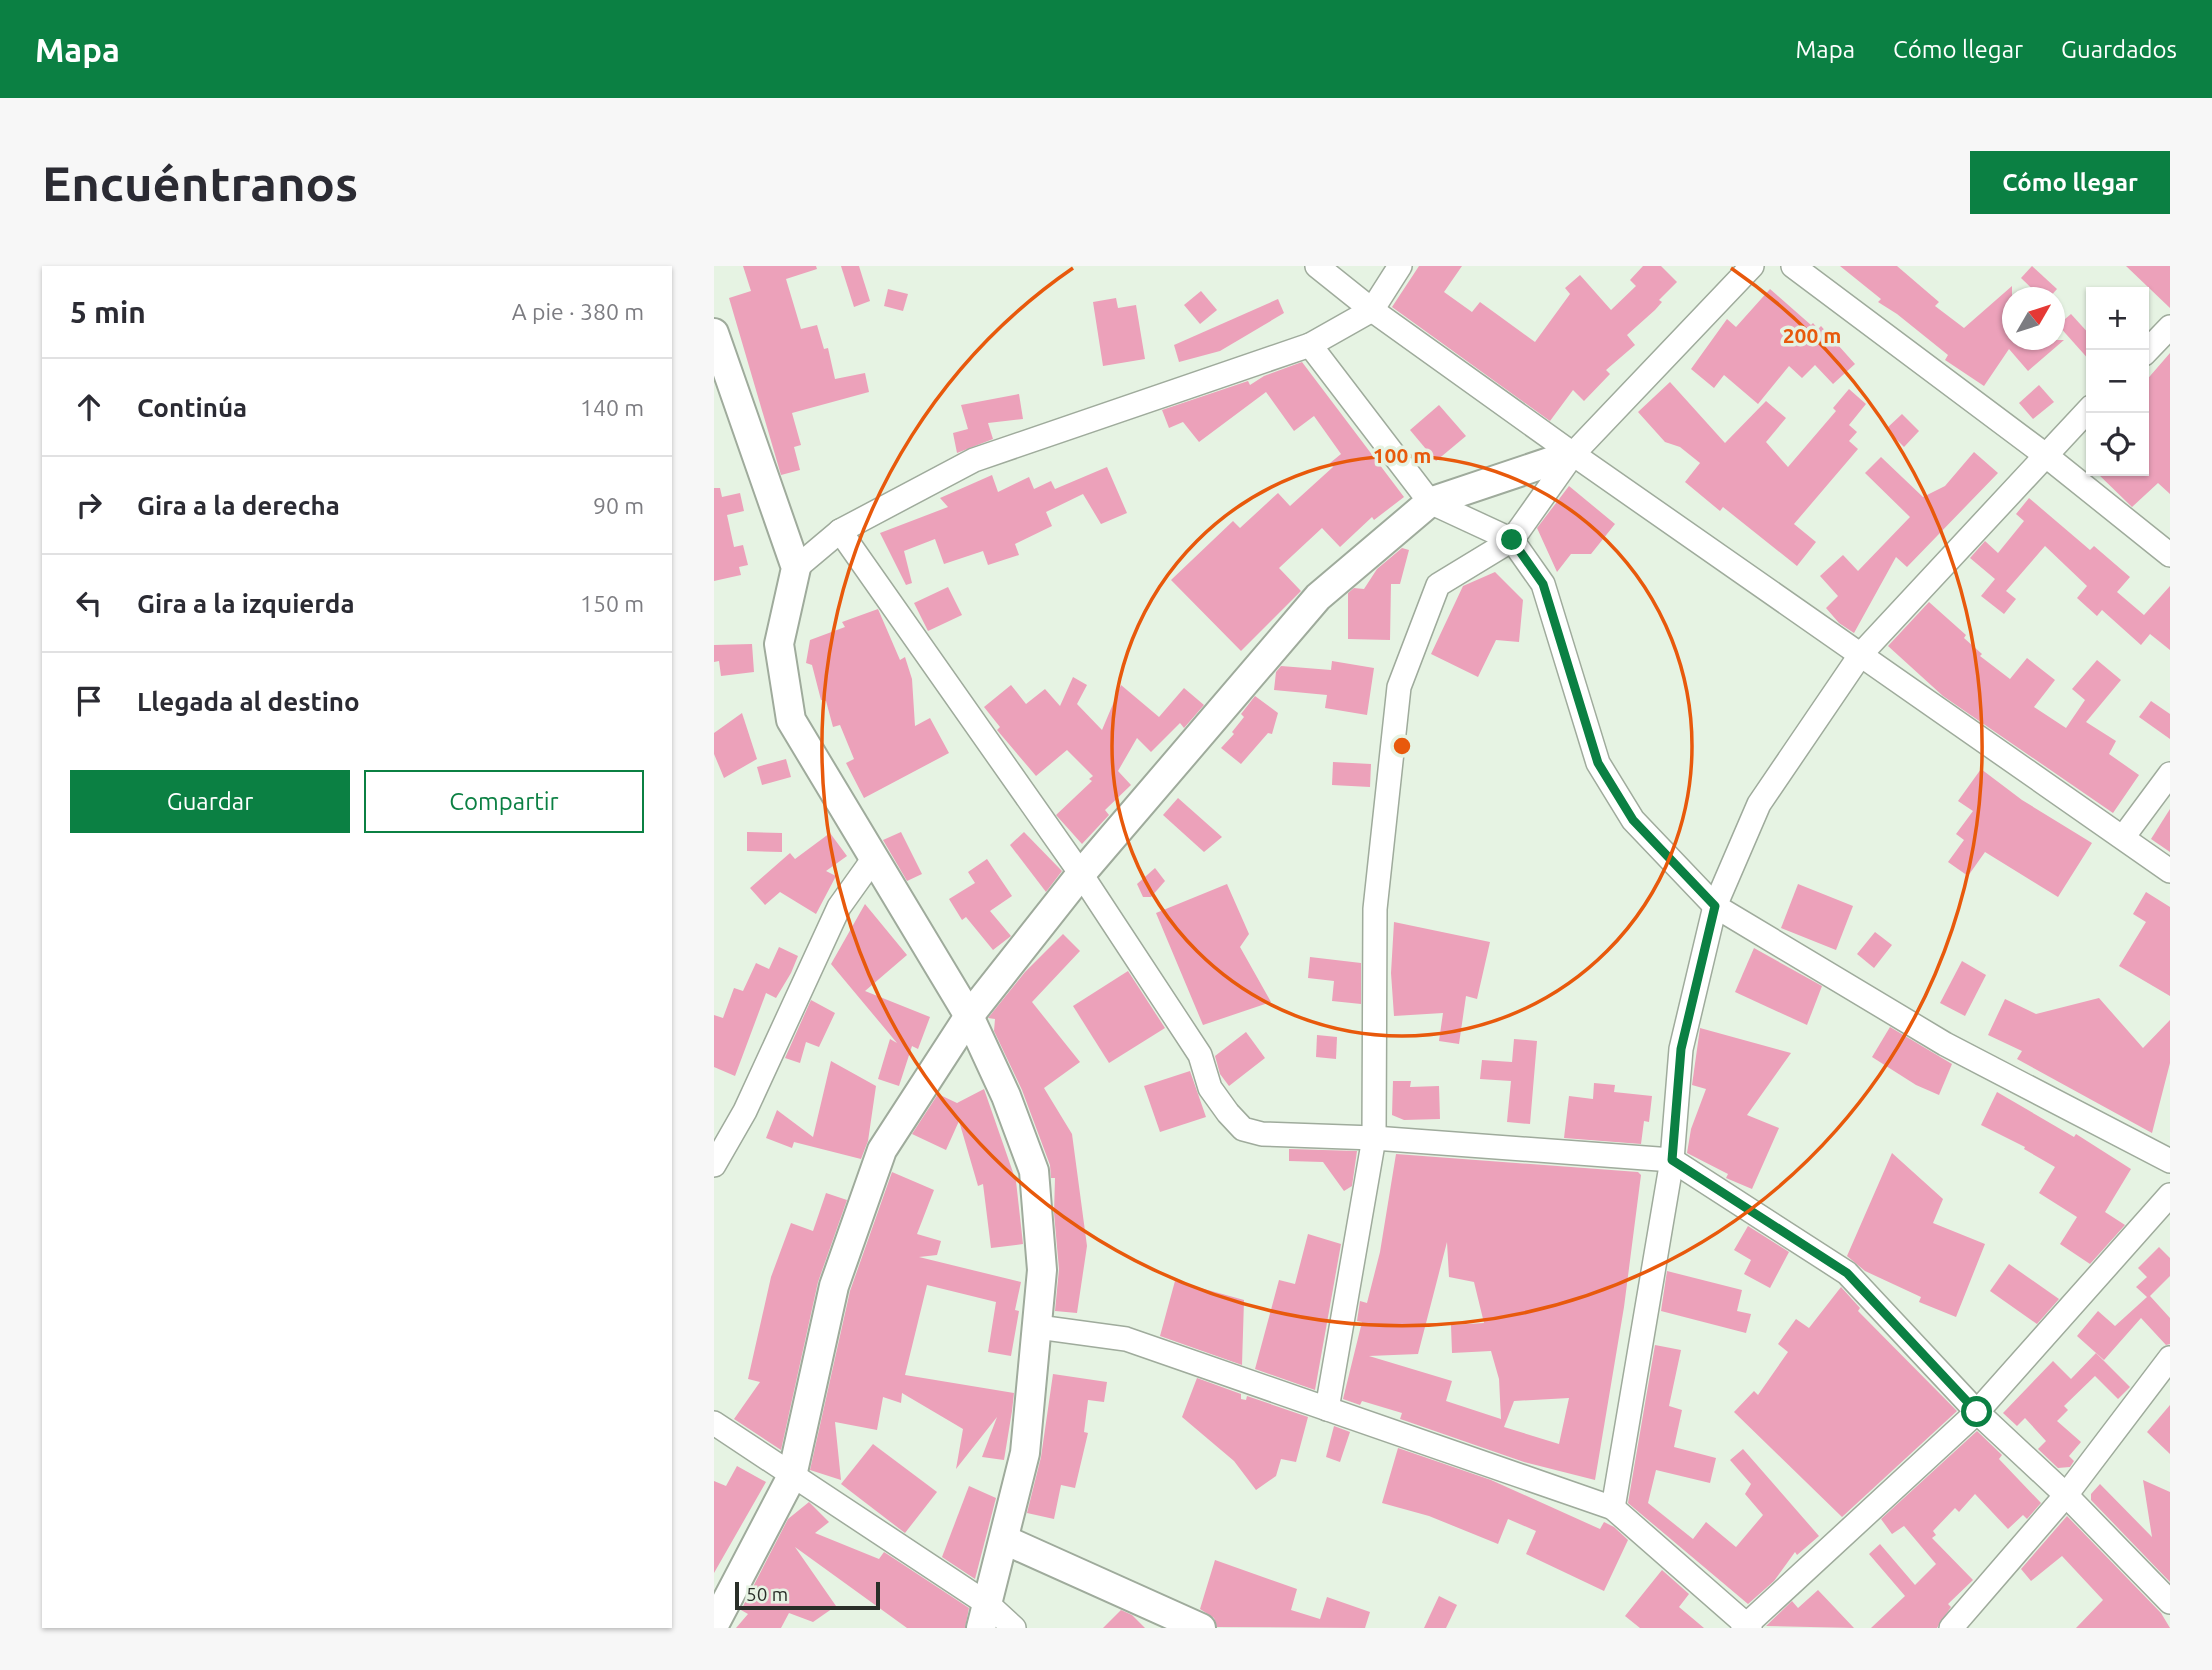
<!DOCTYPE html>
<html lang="es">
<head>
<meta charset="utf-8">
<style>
	:root { --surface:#fff; --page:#f7f7f7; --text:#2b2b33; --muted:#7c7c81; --line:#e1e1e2; --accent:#0b8043 }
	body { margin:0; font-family:Ubuntu,sans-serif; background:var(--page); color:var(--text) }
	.controls { position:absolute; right:21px; top:21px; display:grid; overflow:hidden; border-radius:0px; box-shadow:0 2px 5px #0004 }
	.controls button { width:63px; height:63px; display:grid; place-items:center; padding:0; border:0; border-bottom:2px solid var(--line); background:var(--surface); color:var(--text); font:35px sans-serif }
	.compass { position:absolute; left:1288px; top:21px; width:63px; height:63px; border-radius:50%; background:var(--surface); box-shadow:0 2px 5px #0004; rotate:51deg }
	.scale { position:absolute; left:21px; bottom:18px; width:145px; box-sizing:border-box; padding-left:7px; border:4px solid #292e28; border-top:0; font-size:19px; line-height:24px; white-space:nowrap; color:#292e28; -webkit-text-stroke:5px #e6f3e3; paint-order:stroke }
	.stop { position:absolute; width:21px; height:21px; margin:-16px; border:5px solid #0b8043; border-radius:50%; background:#fff }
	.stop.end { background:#0b8043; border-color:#fff; box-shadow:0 2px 7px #0008 }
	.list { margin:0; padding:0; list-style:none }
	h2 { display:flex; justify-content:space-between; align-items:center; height:91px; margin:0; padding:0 28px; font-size:30px }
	h2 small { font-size:23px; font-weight:400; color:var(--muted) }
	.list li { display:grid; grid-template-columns:46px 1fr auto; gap:21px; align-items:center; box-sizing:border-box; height:98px; padding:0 28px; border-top:2px solid var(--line) }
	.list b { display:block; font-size:26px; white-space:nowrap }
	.list em { font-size:23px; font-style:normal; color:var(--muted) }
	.actions { display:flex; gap:14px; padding:21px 28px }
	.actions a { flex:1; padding:16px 0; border:2px solid var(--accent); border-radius:0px; text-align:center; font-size:24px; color:var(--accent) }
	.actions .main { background:var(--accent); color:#fff }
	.icon { flex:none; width:38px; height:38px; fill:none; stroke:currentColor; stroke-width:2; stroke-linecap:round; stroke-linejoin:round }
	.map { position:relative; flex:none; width:1456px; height:1362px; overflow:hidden; border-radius:0px }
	header { display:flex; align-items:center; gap:42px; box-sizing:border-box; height:98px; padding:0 35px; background:var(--accent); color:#fff }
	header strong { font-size:33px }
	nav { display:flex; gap:38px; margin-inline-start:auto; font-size:24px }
	.intro { display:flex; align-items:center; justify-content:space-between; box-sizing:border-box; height:168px; padding:0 42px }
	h1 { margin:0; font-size:49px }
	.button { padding:18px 32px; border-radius:0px; background:var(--accent); color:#fff; font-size:24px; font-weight:700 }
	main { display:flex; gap:42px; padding:0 42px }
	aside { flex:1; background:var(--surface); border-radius:0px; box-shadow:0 2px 5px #0004 }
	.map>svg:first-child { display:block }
	.building { fill:#eca1ba; fill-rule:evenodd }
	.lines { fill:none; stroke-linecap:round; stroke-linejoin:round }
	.minor-casing { stroke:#9fab9c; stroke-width:26 }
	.tertiary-casing { stroke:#9fab9c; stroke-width:32 }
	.minor { stroke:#fff; stroke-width:23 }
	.tertiary { stroke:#fff; stroke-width:28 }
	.route { stroke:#0b8043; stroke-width:9 }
	.ring { fill:none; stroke:#e8590c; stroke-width:3.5 }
	.centre { fill:#e8590c; stroke:#e6f3e3; stroke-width:3.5 }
	.ring-label { font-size:21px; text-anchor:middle; font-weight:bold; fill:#e8590c; stroke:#e6f3e3; stroke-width:7; stroke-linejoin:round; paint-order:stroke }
</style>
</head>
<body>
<header>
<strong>Mapa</strong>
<nav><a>Mapa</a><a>Cómo llegar</a><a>Guardados</a></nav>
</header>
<div class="intro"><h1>Encuéntranos</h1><a class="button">Cómo llegar</a></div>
<main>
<aside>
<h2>5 min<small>A pie · 380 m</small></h2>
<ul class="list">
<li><svg class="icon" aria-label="ahead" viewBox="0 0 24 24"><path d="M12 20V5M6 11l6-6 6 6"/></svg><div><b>Continúa</b></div><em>140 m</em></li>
<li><svg class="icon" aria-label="right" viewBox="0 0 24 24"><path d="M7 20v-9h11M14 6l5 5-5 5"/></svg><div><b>Gira a la derecha</b></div><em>90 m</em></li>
<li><svg class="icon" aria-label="left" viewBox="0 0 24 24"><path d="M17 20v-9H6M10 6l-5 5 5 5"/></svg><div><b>Gira a la izquierda</b></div><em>150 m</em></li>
<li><svg class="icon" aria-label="arrive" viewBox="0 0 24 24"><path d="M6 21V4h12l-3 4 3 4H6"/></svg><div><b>Llegada al destino</b></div></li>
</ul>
<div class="actions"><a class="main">Guardar</a><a>Compartir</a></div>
</aside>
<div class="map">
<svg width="1456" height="1362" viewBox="0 0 1456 1362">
	<rect width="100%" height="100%" fill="#e6f3e3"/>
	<!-- building -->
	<g class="building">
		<polygon points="29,0 102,0 103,3 72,13 87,63 103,59 110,83 114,82 121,113 151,107 155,126 78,147 87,179 80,181 86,204 67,209 15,32 37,25"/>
		<polygon points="127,0 145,0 156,35 140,41"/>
		<polygon points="705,0 748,0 730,26 758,46 766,36 821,76 856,28 851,22 866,9 897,44 922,20 916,14 929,0 947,0 963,16 945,34 948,36 941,44 913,69 921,79 892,104 896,108 870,135 859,124 836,155 678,41"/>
		<polygon points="1126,0 1183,0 1225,36 1221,40 1250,62 1298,20 1298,74 1350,74 1314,105 1295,83 1270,120 1231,94 1234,89 1183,48 1164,36 1167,33"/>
		<polygon points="1318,0 1343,23 1335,32 1328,32 1307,12"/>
		<polygon points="1412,0 1456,0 1456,42"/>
		<polygon points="174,23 194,28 189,45 170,40"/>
		<polygon points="1056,23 1097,59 1099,57 1104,63 1107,60 1141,98 1119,118 1101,99 1088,112 1075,100 1044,138 1010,109 1000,122 977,103 1013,53 1022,61"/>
		<polygon points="487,25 503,44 486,58 470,39"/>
		<polygon points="402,32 404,42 422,39 431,93 389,100 379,36"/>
		<polygon points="564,33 570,47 506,85 465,96 460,79"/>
		<polygon points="1357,48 1377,70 1377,96 1344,59"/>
		<polygon points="1456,87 1456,228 1444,217 1418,241 1381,205 1430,205 1430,117"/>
		<polygon points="588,96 690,231 660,254 658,251 626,281 608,262 565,302 587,325 527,385 457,314 519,255 526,262 564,227 576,240 619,201 616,197 627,188 600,150 580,165 552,126 485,176 469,156 455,162 448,144 534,115 536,119 550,110"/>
		<polygon points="956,116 1011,177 1052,135 1072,152 1052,176 1074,201 1122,145 1119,142 1135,123 1152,138 1135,159 1143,166 1135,175 1144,183 1080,258 1102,276 1083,300 1009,241 1006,245 971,216 986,197 966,181 951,176 924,146"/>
		<polygon points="1325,119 1340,136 1319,153 1305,137"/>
		<polygon points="305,128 309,153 274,157 279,173 243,187 239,167 254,163 247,139"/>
		<polygon points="725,139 752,170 722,195 696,164"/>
		<polygon points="1188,148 1205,165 1190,181 1172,163"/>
		<polygon points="1260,186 1284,207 1193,301 1182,291 1140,367 1125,357 1112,342 1124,330 1106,310 1129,289 1144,305 1196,251 1151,207 1167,191 1209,231 1231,220"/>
		<polygon points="393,201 413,247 387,258 369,228 332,246 338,260 301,278 305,289 274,299 269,285 230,298 221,273 190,285 198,317 192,319 166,267 234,241 226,232 278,209 284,226 315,211 320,223 337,215 341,223"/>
		<polygon points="855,220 901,258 877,288 857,288 843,306 823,262"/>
		<polygon points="0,222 6,222 8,231 26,227 30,245 13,249 20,281 29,279 34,299 25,301 27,309 0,315"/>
		<polygon points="1315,232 1376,284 1380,280 1416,311 1403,326 1430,349 1456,320 1456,384 1436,368 1427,379 1388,344 1383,350 1363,332 1373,320 1331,280 1292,325 1302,333 1290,348 1267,330 1281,313 1256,292 1271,275 1284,287 1310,255 1302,248"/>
		<polygon points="688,282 695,284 686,318 677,318 676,374 634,373 634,327 640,322 650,323 663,303"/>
		<polygon points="781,306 809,334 805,376 782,374 764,411 717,388 749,320"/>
		<polygon points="234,321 248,349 214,365 200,337"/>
		<polygon points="1215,336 1252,369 1250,372 1268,388 1266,390 1296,413 1313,392 1341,414 1320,441 1352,462 1371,434 1358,423 1383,394 1407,414 1372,456 1402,475 1395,488 1425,509 1399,547 1229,430 1174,380"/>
		<polygon points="164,343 186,394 191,391 198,413 201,460 216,452 235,487 150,532 132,497 140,493 126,459 119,461 112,435 107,434 98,399 92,397 96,374 131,361 128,356"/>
		<polygon points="38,378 40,406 7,410 5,395 0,396 0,379"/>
		<polygon points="618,395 660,402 653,449 611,442 613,429 560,424 562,406 567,400 617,404"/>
		<polygon points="359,411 373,419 363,438 388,464 407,419 445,451 470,422 490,439 470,462 466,457 437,486 423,472 404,505 417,519 391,544 395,549 368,578 342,549 378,515 375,513 379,510 353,484 322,510 283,464 286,461 270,441 297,419 312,438 331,423 346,440"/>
		<polygon points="541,430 564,447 558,468 554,467 527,498 507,482 520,468 518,466 530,451 527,448"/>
		<polygon points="1437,435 1456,448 1456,473 1425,451"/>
		<polygon points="28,447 43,493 10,512 0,488 0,467"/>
		<polygon points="72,493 77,511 48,519 43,501"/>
		<polygon points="619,496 657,498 656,521 618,519"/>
		<polygon points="1267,503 1308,534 1378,577 1344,631 1271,586 1254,610 1234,596 1250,574 1242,568 1259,545 1244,535"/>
		<polygon points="464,532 508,571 490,586 449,549"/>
		<polygon points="1456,543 1456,586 1437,573"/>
		<polygon points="33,566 68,567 68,586 33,585"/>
		<polygon points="187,566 208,608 193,615 169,574"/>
		<polygon points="310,566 348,605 332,626 296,579"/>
		<polygon points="116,567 133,590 112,605 122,610 102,648 66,626 51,639 36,622 76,587 81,593"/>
		<polygon points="273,593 298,630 276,645 297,670 279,684 252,651 248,654 235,633 261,617 254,606"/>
		<polygon points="441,602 451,615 437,631 429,631 423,618"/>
		<polygon points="513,618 535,668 526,681 557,736 489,759 442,647"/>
		<polygon points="1084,618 1139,640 1122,684 1067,662"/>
		<polygon points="1432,626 1456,641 1456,730 1405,700 1432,656 1419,648"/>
		<polygon points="151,638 193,689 151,725 216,751 204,783 198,780 185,820 164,813 176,773 183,777 117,698"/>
		<polygon points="680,656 776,676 763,733 752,730 745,778 725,775 729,747 680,750 677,707"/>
		<polygon points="1161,666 1178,679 1160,702 1143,688"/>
		<polygon points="349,668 366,685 318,736 366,796 330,822 358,868 373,980 363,1047 341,1045 345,1003 340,947 341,912 337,912 336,899 308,824 280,765 281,753 274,752 311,706"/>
		<polygon points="65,681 84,690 77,707 62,732 52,727 21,810 0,801 0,749 9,752 20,722 29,725 42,697 55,703"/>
		<polygon points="1040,682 1108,720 1093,759 1021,726"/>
		<polygon points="596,691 647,697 647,738 618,735 620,715 594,712"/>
		<polygon points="1248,695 1272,709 1251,750 1226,737"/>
		<polygon points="414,705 451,762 395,797 359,740"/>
		<polygon points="1385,732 1429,782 1456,754 1456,797 1438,867 1303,793 1308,785 1274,769 1291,733 1322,748"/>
		<polygon points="97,734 121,747 105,781 92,776 86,797 71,792"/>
		<polygon points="1176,761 1238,798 1225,829 1202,819 1158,791"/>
		<polygon points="986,762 1077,787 1033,849 1065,862 1038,923 1012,912 1014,908 973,887 977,863 992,823 978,819"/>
		<polygon points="532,766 551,792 515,820 506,808 501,790"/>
		<polygon points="603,769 623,771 622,793 602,791"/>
		<polygon points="800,773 823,775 816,858 793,856 797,815 766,813 768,794 798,796"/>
		<polygon points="117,795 162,820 154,875 147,893 80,876 78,882 52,872 63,844 99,871"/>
		<polygon points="476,805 492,851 446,866 430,820"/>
		<polygon points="679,815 697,815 696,821 725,820 726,853 690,854 678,849"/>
		<polygon points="880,817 901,819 900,826 938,830 935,856 930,855 927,878 850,872 855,830 879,833"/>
		<polygon points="270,823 302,915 309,978 277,982 269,918 264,920 245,855 232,884 198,868 224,828 243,837"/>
		<polygon points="1283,826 1360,871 1362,868 1417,903 1391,946 1411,959 1376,998 1346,978 1363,951 1325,927 1341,901 1310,883 1311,881 1267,859"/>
		<polygon points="575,883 643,885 638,920 630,925 609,896 575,895"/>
		<polygon points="1178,887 1229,933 1219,957 1271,978 1242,1051 1205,1036 1207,1031 1151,1005 1133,990"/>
		<path d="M 682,888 L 924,906 L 927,909 L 910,1041 L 881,1214 L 810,1196 L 692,1155 L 686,1153 L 688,1147 L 648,1135 L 646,1139 L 629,1133 L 648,1056 L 643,1055 L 646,1035 L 653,1037 L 666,986 ZM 733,976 L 735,1011 L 760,1016 L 770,1057 L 737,1059 L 738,1087 L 777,1085 L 785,1113 L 787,1153 L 732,1135 L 738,1115 L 655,1090 L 704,1088 ZM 855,1132 L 845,1178 L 790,1161 L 800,1135 Z"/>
		<polygon points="178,906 220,924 203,968 227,975 223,989 205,991 307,1016 301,1044 305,1045 297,1090 274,1086 282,1036 213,1019 191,1109 300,1127 298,1145 290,1194 268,1191 283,1151 242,1203 249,1163 188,1127 187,1137 169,1131 163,1164 121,1156 127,1214 96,1204 136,1025"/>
		<polygon points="112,927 133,934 104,1016 67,1184 20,1153 46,1116 34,1113 57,1011 77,957 99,965"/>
		<polygon points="1034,960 1075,986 1056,1022 1030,1008 1037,994 1020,984"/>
		<polygon points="594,968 627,978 601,1124 541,1103 565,1014 581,1018"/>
		<polygon points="1445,981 1456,992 1456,1010 1436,1030 1456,1052 1456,1078 1452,1079 1427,1052 1390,1094 1363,1070 1384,1045 1401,1060 1433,1031 1422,1021 1433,1011 1424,1002"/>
		<polygon points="1295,998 1345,1033 1323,1058 1276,1025"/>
		<polygon points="953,1005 1028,1024 1023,1045 1037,1048 1032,1067 947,1045"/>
		<polygon points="461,1015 530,1034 528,1099 446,1070"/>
		<polygon points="1127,1021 1146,1042 1144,1045 1243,1145 1128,1251 1020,1146 1040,1125 1044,1129 1074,1086 1064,1078 1082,1053 1095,1062"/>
		<polygon points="941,1079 967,1084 955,1140 968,1144 960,1181 1002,1192 996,1217 942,1204 934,1237 979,1273 992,1256 1022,1281 1049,1249 1031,1228 1037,1218 1016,1194 1029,1183 1105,1270 1083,1289 1081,1286 1060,1315 1034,1338 914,1237"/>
		<polygon points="1382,1087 1416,1121 1404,1133 1381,1110 1350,1140 1354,1144 1343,1155 1367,1176 1355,1190 1360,1195 1356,1201 1344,1202 1324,1183 1332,1175 1311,1152 1303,1160 1289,1147 1339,1095 1357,1113"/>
		<polygon points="339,1108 393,1116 390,1136 374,1134 370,1166 374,1167 361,1222 347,1219 340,1253 313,1247 327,1191"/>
		<polygon points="483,1112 527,1128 527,1133 532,1134 533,1130 594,1151 582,1196 567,1193 562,1210 542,1224 520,1195 468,1151"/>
		<polygon points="1456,1139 1456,1188 1433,1166"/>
		<polygon points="620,1160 636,1166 626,1196 612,1191"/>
		<polygon points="1263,1165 1288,1189 1285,1193 1327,1237 1313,1253 1309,1249 1294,1263 1261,1228 1245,1246 1241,1242 1219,1265 1222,1269 1218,1272 1259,1314 1234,1338 1237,1341 1223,1362 1157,1362 1191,1330 1155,1288 1166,1278 1201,1319 1222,1298 1190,1260 1178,1268 1167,1253"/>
		<polygon points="159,1178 223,1226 191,1267 127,1218"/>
		<polygon points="684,1182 777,1214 886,1263 890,1256 900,1261 914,1274 890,1325 812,1288 822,1265 794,1253 784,1278 715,1250 668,1237"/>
		<polygon points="23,1200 52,1216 0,1307 0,1215 12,1220"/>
		<polygon points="1429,1214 1456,1226 1456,1316 1377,1234 1377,1228 1386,1218 1438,1271"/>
		<polygon points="255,1220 282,1232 261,1313 228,1291"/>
		<polygon points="95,1236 115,1256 101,1267 165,1293 170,1286 255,1342 251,1362 193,1362 81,1281 122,1340 99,1356 75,1347 67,1362 22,1362 34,1348 27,1344 74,1253"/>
		<polygon points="1353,1250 1447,1347 1456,1362 1362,1362 1389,1334 1348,1290 1317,1315 1307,1303"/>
		<polygon points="501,1294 583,1323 577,1344 606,1353 613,1331 656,1346 651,1362 503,1361 500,1352 486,1343"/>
		<polygon points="948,1304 975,1328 965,1341 990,1362 926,1362 911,1350"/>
		<polygon points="1104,1324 1140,1362 1052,1360 1078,1335 1084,1342"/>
		<polygon points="725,1330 743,1339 732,1362 710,1362"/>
		<polygon points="407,1344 418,1349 431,1362 389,1362"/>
	</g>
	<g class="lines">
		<defs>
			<g id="minor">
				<polyline points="603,0 658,44 859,188 1456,605"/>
				<polyline points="1079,0 1330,188 1456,289"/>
				<polyline points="596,79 658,44 686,0"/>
				<polyline points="1430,88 1456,61"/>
				<polyline points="126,265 367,608 486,789 496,822 514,847 529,863 548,868 660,872 958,894 1133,1007 1263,1146 1352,1229 1456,1336"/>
				<polyline points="82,302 126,265 260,194 596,79 716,236 798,274 829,318 884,497 919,554 1001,640 1231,778 1456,895"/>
				<polyline points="1410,570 1456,508"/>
				<polyline points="0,899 31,845 125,641 160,592"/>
				<polyline points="324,1061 412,1073 899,1242 1036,1362"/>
				<polyline points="613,1143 660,872 661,643 685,421 724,319 798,274 859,188 1038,0"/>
				<polyline points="0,1157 275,1339 300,1362"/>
				<polyline points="899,1242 958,894 967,783 1001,640 1045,538 1147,388 1377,141"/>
				<polyline points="1029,1362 1263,1146 1456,929"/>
				<polyline points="1237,1362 1352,1229 1456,1092"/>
			</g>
			<g id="tertiary">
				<polyline points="0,67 82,302 65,378 77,454 255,750 292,830 320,905 328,1004 311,1187 267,1362"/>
				<polyline points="291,1274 487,1362"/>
				<polyline points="0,1359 78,1210 120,1020 168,884 255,750 367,608 604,331 716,236 859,188"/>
			</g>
		</defs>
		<!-- minor casing -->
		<use href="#minor" class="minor-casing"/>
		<!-- tertiary casing -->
		<use href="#tertiary" class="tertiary-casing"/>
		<!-- minor -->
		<use href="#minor" class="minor"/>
		<!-- tertiary -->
		<use href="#tertiary" class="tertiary"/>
	</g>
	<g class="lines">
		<!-- route -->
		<polyline class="route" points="798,274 829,318 884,497 919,554 1001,640 967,783 958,894 1133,1007 1263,1146"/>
	</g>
	<!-- distance rings -->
	<g class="ring">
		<circle cx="688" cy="480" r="290"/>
		<path d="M1017 2A580 580 0 1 1 359 2"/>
	</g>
	<circle cx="688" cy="480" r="10" class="centre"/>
	<g class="ring-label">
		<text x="1098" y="77">200 m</text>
		<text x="688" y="197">100 m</text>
	</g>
</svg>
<div class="controls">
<button>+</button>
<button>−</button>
<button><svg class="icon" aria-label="locate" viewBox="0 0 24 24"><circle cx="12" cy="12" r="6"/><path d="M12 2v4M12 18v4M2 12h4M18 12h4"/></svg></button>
</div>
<svg class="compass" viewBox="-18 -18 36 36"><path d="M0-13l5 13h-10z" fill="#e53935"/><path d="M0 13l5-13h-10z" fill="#7c7c81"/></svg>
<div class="scale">50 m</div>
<div class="stop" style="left:1263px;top:1146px"></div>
<div class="stop end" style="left:798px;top:274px"></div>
</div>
</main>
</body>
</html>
